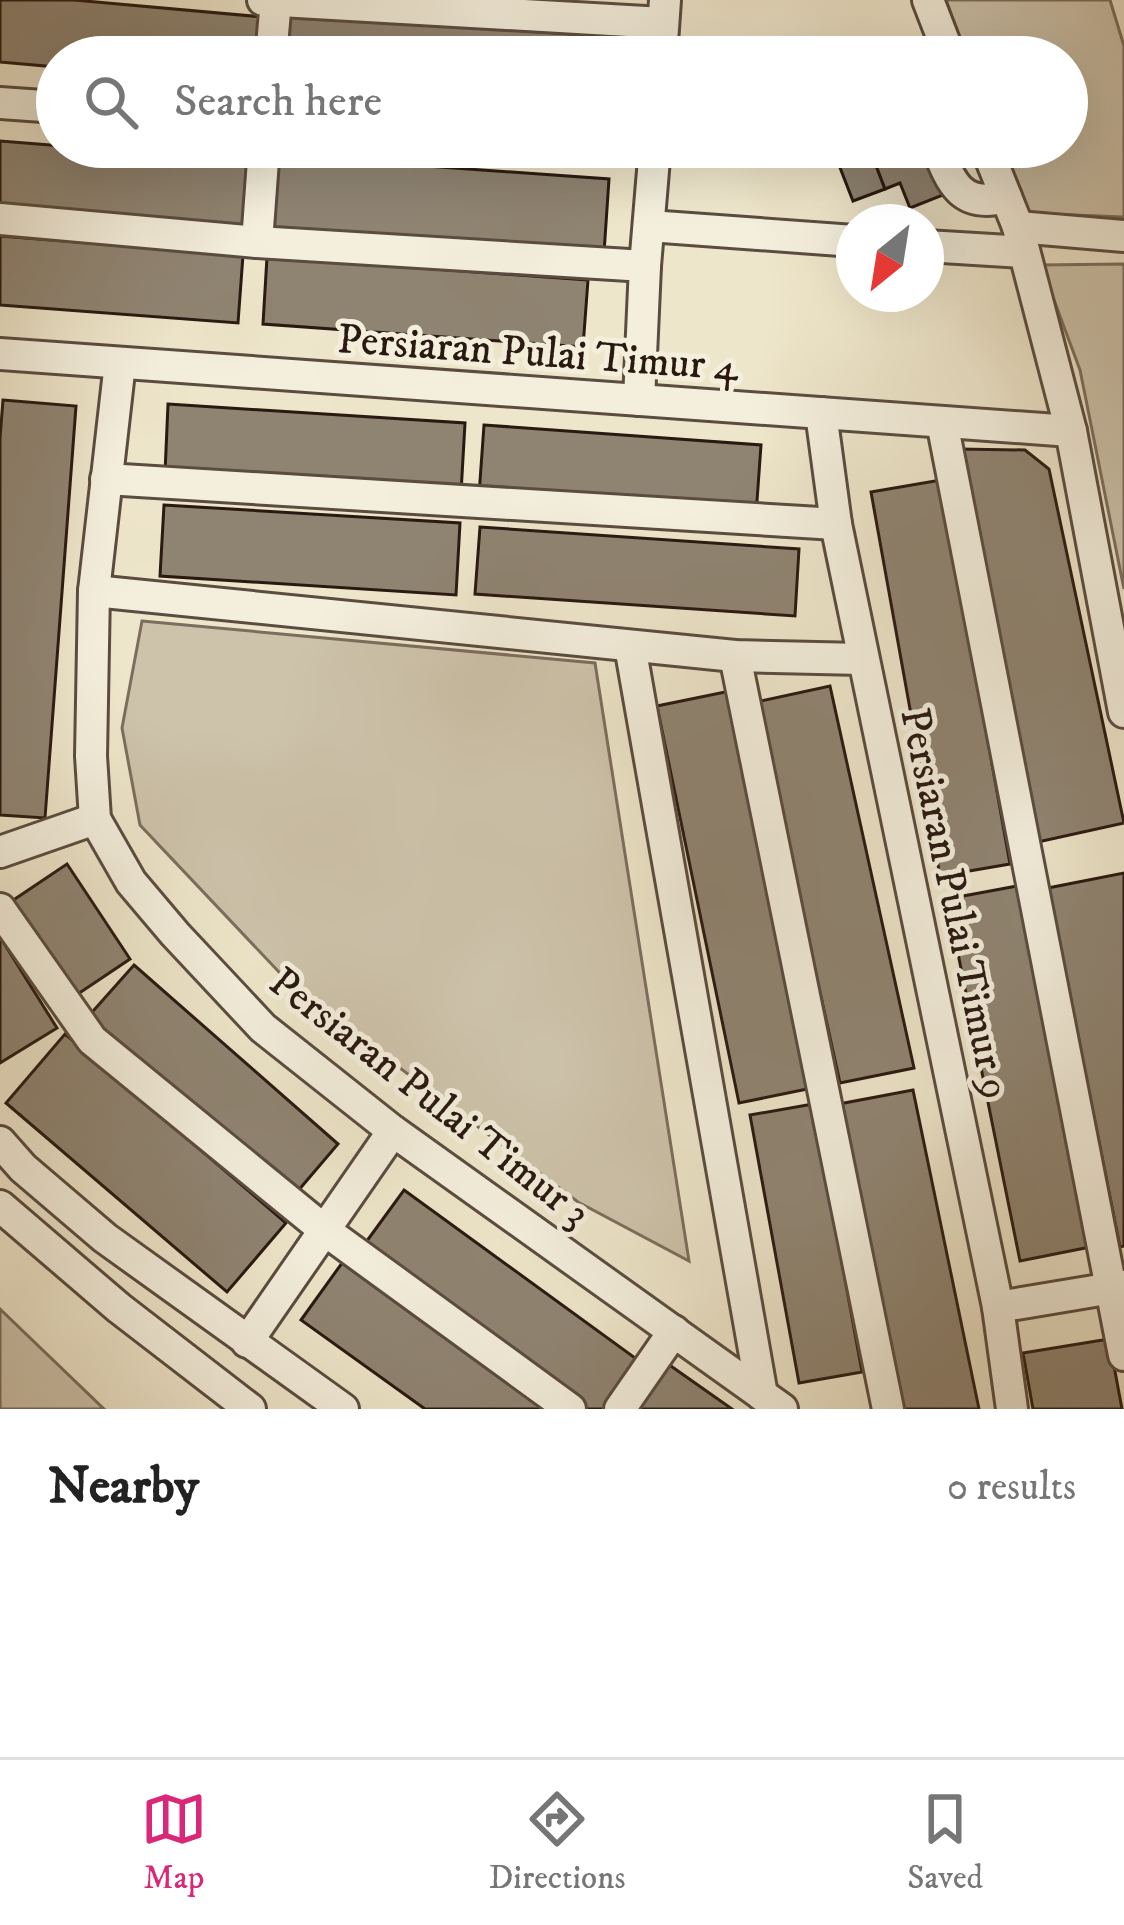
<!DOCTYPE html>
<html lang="en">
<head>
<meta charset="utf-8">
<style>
	:root { --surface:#fff; --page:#f6f6f6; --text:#222; --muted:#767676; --line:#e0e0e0; --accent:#db2777 }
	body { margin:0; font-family:"IM FELL DW Pica",serif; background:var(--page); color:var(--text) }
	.compass { position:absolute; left:836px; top:204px; width:108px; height:108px; border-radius:50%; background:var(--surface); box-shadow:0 12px 48px #0002; rotate:210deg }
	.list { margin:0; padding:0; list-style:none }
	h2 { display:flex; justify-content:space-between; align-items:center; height:156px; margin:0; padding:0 48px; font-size:51px }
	h2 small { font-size:39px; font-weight:400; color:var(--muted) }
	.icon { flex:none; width:66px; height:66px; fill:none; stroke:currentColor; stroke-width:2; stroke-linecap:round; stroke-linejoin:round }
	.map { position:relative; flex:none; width:1124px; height:1409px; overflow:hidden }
	.search { position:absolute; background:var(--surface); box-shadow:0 12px 48px #0002; left:36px; right:36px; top:36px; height:132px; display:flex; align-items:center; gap:30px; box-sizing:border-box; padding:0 42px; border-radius:66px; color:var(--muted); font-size:45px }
	.sheet { height:348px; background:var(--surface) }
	nav { display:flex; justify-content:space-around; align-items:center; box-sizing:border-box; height:168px; border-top:3px solid var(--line); background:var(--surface); font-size:33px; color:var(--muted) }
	nav a { display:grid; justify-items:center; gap:6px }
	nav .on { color:var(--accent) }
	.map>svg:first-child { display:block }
	.green { fill:#cdc3ab; stroke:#7b6e5e; stroke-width:3 }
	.building { fill:#8f8472; stroke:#291911; stroke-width:3 }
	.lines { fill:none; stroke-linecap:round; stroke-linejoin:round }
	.minor-casing { stroke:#5a4c40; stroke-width:36 }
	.minor { stroke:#f4efdd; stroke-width:30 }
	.labels { text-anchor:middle; stroke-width:10; stroke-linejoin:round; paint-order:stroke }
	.street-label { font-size:42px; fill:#291911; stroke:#f4efdd }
</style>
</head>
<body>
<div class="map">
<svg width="1124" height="1409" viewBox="0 0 1124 1409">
	<rect width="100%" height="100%" fill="#eee6cb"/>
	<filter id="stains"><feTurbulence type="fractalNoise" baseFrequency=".00167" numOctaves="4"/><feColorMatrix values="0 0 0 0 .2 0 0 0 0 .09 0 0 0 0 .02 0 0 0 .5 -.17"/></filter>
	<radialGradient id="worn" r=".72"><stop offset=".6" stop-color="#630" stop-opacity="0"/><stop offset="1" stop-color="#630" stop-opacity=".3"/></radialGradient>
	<!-- green -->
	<g class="green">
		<polygon points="946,0 1110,0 1124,46 1124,217 1025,213 1000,147 1067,147 1067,57 967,57"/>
		<polygon points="1124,264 1124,589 1080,370 1041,265"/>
		<polygon points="142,621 595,663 689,1261 578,1202 295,989 140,825 122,728"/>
		<polygon points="0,1309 104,1409 0,1409"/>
	</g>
	<!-- building -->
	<g class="building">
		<polygon points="0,0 74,0 263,17 259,57 57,57 57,67 0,62"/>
		<polygon points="286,15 603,36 602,57 283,57"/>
		<polygon points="0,141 250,161 245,227 0,207"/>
		<polygon points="832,147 869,147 885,189 853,201"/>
		<polygon points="869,147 924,147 943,195 910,208 900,183 885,189"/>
		<polygon points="272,155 609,179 604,253 267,228"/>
		<polygon points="0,236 243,255 238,323 0,305"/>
		<polygon points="267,257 588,280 583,347 263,324"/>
		<polygon points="3,400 76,406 45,818 0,815 0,438"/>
		<polygon points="168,404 465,423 461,493 165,473"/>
		<polygon points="484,425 761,445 756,515 479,495"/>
		<polygon points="958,449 1025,450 1049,469 1124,823 1038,842"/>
		<polygon points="941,480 1010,864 940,876 871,492"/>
		<polygon points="164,505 460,523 456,595 160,576"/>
		<polygon points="480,527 799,549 795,616 475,594"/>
		<polygon points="830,686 914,1068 840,1083 756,702"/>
		<polygon points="730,691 812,1088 739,1103 657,706"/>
		<polygon points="67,864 130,959 69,1000 6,905"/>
		<polygon points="1124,873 1124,1246 1120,1247 1048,888"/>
		<polygon points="1017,886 1090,1247 1020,1261 947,899"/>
		<polygon points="0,937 57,1028 0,1063"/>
		<polygon points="134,965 338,1144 291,1199 86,1019"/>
		<polygon points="65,1034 286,1223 227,1292 6,1103"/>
		<polygon points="913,1090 979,1409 901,1409 839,1104"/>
		<polygon points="813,1104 862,1372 799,1383 750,1115"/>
		<polygon points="404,1190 642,1363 609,1409 582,1409 361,1249"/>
		<polygon points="342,1263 543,1409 425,1409 301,1320"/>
		<polygon points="1109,1339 1122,1409 1033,1409 1023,1353"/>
		<polygon points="668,1364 732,1409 636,1409"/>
	</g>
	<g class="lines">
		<defs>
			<g id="minor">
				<polyline points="263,0 663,23"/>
				<polyline points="928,0 950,57"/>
				<polyline points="271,57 276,0"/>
				<polyline points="661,57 665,0"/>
				<polyline points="0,103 57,107"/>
				<path d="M 937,147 C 951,183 961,209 1006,197"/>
				<polyline points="986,147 1018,227 1071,431 1124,712"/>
				<polyline points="0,219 257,242 645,266"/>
				<polyline points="649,226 854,241"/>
				<polyline points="1018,227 1124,236"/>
				<polyline points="257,242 264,147"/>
				<polyline points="926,246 1024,252"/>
				<polyline points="0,354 1071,431"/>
				<polyline points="120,363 94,591 91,756 95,819 131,882 175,934 263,1028 393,1131 782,1409"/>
				<polyline points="639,400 645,266 655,147"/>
				<polyline points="821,413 836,524 998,1307 1012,1409"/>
				<polyline points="942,422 1124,1355"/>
				<polyline points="106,479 836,524"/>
				<polyline points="94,591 735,656 862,659"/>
				<polyline points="630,646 762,1395"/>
				<polyline points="735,656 888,1409"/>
				<polyline points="0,852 95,819"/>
				<polyline points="0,909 92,1040 323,1229 570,1409"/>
				<polyline points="0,1142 23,1168 105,1238 343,1409"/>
				<polyline points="0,1206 119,1308 250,1409"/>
				<polyline points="998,1307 1124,1286"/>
				<polyline points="247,1342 393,1131"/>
				<polyline points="620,1409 674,1331"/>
			</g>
		</defs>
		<!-- minor casing -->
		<use href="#minor" class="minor-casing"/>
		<!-- minor -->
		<use href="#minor" class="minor"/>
	</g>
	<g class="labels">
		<!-- street labels -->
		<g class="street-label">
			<text transform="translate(538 351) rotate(4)" y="15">Persiaran Pulai Timur 4</text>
			<text transform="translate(957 903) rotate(78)" y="15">Persiaran Pulai Timur 9</text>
			<text transform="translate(431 1096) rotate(38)" y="15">Persiaran Pulai Timur 3</text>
		</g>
	</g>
	<rect width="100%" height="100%" filter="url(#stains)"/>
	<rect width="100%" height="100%" fill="url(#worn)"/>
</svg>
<svg class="compass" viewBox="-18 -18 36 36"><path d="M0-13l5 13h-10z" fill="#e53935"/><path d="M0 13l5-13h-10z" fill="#767676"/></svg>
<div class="search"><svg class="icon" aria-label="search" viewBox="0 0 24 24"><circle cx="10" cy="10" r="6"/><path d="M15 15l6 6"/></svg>Search here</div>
</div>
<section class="sheet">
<h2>Nearby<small>0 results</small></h2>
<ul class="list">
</ul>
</section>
<nav>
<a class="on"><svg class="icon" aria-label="map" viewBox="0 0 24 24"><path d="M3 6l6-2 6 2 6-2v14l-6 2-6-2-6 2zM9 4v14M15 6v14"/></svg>Map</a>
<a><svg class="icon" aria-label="directions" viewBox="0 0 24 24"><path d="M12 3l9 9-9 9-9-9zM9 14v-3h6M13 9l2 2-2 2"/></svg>Directions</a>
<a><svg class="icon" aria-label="saved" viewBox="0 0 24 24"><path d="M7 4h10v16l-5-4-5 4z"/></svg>Saved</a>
</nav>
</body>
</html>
